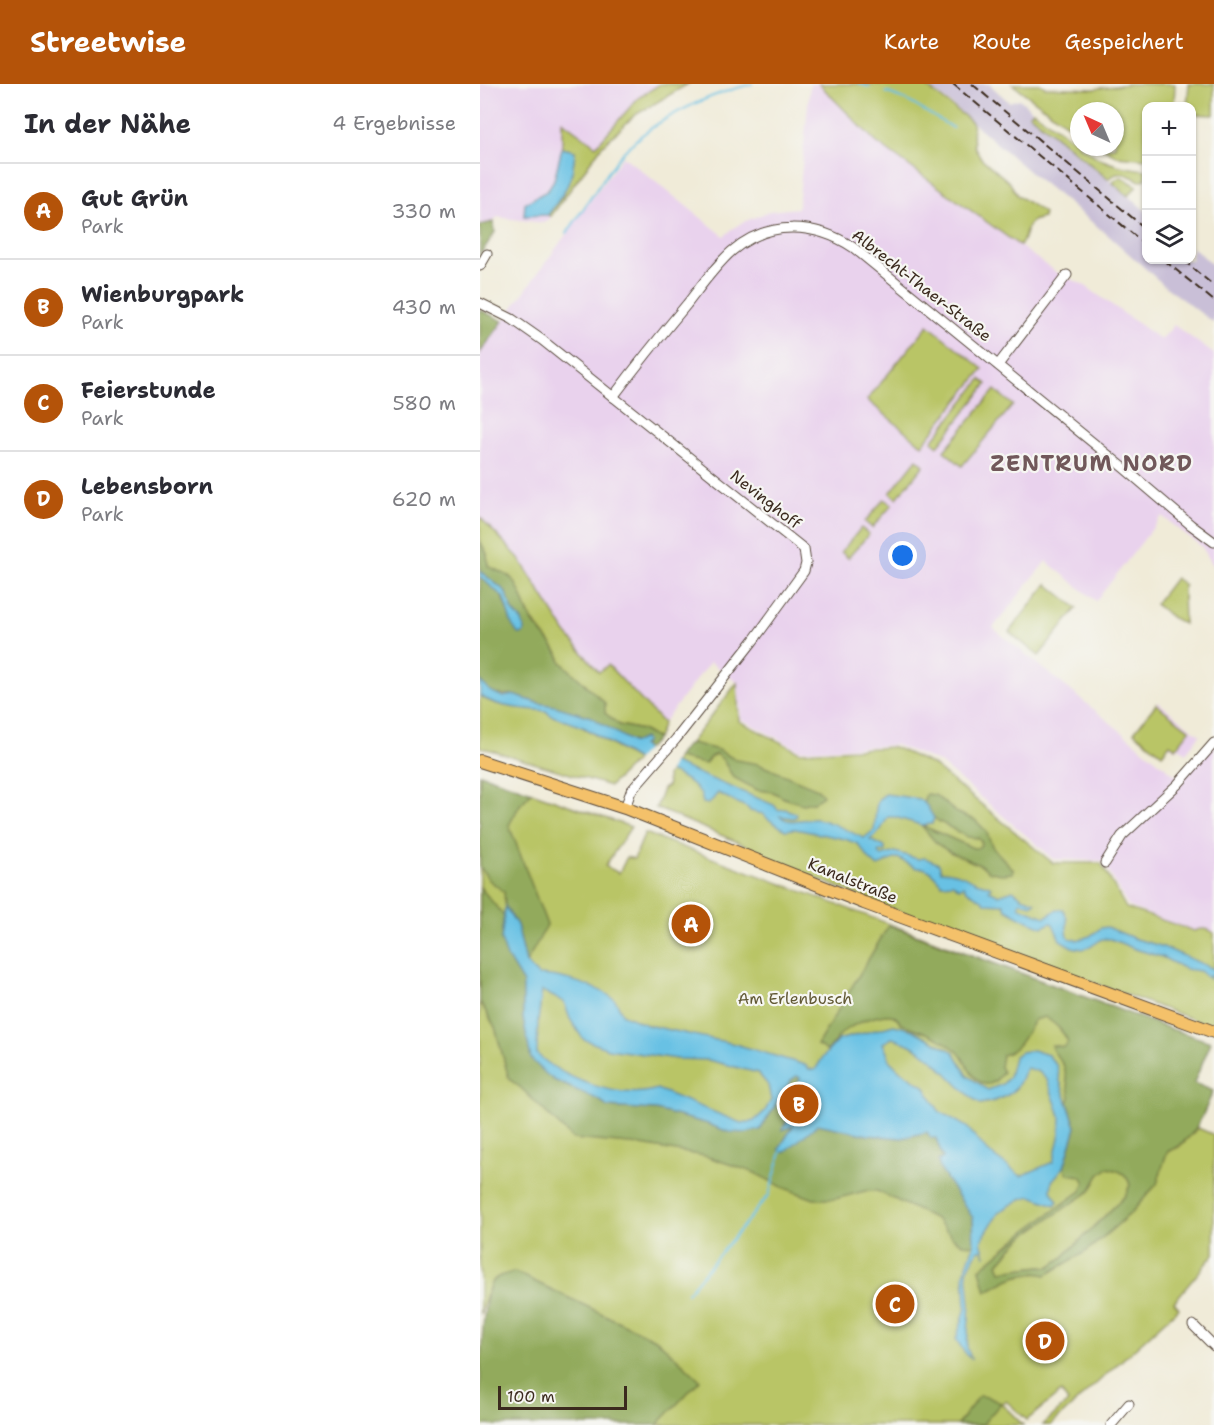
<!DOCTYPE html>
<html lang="de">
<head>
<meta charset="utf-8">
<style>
	:root { --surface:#fff; --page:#f2f2f3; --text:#2b2b33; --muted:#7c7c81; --line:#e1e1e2; --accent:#b45309 }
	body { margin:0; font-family:"Shantell Sans",sans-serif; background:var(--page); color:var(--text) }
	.controls { position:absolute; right:18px; top:18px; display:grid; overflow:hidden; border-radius:12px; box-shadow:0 2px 4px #0004 }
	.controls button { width:54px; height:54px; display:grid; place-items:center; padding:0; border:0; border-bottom:2px solid var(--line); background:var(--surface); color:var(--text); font:30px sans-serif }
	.compass { position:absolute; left:590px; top:18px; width:54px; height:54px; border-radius:50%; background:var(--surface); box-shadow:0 2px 4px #0004; rotate:316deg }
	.scale { position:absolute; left:18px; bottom:15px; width:129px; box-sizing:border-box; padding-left:6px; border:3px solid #3b2a1e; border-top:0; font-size:16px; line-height:21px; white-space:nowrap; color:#3b2a1e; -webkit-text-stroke:4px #f6f6f2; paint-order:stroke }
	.you { position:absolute; left:423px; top:472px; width:21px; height:21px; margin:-15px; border:4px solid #fff; border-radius:50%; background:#1a73e8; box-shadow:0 0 0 9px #1a73e833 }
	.badge { display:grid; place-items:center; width:39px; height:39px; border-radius:50%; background:var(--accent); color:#fff; font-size:20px; font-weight:700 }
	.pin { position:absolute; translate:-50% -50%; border:3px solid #fff; box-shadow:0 2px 6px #0006 }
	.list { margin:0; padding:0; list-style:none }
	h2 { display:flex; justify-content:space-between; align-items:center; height:78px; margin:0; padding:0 24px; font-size:26px }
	h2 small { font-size:20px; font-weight:400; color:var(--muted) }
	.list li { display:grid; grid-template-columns:39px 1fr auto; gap:18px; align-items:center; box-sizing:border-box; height:96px; padding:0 24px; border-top:2px solid var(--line) }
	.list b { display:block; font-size:22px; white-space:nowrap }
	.list p { margin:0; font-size:20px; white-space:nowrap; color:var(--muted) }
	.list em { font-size:20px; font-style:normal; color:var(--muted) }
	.icon { flex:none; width:33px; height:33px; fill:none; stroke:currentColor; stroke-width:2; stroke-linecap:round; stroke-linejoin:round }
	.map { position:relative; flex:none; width:734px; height:1341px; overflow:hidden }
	header { display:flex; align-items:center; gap:36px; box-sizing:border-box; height:84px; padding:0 30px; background:var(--accent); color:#fff }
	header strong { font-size:28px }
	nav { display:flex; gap:33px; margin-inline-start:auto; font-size:21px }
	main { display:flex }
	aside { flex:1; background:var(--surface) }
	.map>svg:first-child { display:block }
	.built { fill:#e9d2ed }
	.industrial { fill:#c9bfd7 }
	.green { fill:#b9c566; stroke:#7a7842; stroke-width:1.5 }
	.forest { fill:#92aa5b; stroke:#666a3c; stroke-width:1.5; fill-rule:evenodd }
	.water { fill:#67c1e4; stroke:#517681; stroke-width:1.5; fill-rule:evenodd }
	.pier { fill:#f0ebd8 }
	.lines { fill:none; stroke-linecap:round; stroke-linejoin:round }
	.stream { stroke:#67c1e4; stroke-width:2 }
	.minor-casing { stroke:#56473a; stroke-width:11 }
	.major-casing { stroke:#56473a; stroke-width:14 }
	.minor { stroke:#fff; stroke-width:9 }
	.major { stroke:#f4c16a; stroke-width:12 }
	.rail { stroke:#3b2a1e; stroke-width:2; stroke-dasharray:9 4.5; stroke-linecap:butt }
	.labels { text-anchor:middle; stroke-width:4.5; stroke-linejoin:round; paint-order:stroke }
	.street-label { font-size:16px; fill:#3b2a1e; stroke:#f6f6f2 }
	.park-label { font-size:16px; fill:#615834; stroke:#f6f6f2 }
	.district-label { font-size:22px; font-weight:bold; letter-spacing:1.5px; fill:#71585a; stroke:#f6f6f2 }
</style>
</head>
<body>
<header>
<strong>Streetwise</strong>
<nav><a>Karte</a><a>Route</a><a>Gespeichert</a></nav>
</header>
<main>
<aside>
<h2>In der Nähe<small>4 Ergebnisse</small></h2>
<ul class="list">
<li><span class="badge">A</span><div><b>Gut Grün</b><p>Park</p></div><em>330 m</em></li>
<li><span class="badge">B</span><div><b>Wienburgpark</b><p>Park</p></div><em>430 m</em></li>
<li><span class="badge">C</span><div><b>Feierstunde</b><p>Park</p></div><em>580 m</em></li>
<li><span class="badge">D</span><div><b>Lebensborn</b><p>Park</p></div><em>620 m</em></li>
</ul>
</aside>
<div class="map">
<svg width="734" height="1341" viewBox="0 0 734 1341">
	<rect width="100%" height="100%" fill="#f6f6f2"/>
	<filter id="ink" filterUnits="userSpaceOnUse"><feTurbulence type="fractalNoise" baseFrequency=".0167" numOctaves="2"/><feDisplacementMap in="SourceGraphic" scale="12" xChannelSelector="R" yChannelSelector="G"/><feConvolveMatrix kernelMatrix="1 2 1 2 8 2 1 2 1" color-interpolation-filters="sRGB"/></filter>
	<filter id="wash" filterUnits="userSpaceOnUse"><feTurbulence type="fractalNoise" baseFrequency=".008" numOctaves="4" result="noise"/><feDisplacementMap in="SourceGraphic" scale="24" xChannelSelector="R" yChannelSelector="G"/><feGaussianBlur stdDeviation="1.35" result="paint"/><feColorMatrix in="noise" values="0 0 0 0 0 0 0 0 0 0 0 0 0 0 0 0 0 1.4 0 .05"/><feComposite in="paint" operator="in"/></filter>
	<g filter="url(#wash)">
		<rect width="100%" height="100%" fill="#f0ebd8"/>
		<!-- built -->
		<g class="built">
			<polygon points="0,0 195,0 198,5 155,31 122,62 68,137 63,139 17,133 13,138 15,148 0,151"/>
			<polygon points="330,0 339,0 396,58 577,189 604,201 681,256 694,241 734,270 734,483 722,463 682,432 616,517 566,477 513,544 695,691 705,687 734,652 734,856 648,822 623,777 574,775 459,678 416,661 320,666 261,635 258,599 230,578 183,639 128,581 120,589 86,549 39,474 0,433 0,269 143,72 244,152 261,139 290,127 318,124"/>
			<polygon points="678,618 720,651 706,669 699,663 696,666 689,661 682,670 654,648"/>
		</g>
		<!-- industrial -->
		<polygon class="industrial" points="444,0 509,0 529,18 539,15 553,27 550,31 666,127 666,176 712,176 712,163 734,182 734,239 686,203 629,152 552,90 470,19"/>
		<!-- green -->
		<g class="green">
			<polygon points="180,0 208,0 155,31 122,62 71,132 68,131 84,110 95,67 82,64 82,37 116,62 158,14"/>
			<path d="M 339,0 L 443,0 L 492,38 L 494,62 L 501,74 L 530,99 L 537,111 L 564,129 L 563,134 C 541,138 550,148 540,162 L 396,58 Z"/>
			<polygon points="532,0 560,0 565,3 613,5 648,0 695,0 694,22 666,22 666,75 637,72 621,63 635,63 635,27 599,27 599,49"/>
			<polygon points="709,0 734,0 734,31 712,30 712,22 707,22"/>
			<path d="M 553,27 L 599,60 L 599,63 C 607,64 612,71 620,75 C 635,82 650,84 666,86 L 666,95 L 660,97 C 648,91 640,85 628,95 L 549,30 Z"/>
			<polygon points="641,93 657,102 648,112 633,99 636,95"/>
			<polygon points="448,241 503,285 442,361 387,316"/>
			<polygon points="501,295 507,300 458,362 452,357"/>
			<polygon points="515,306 533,321 482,382 464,367"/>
			<polygon points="437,375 444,381 417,414 410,409"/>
			<polygon points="404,415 412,421 392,444 385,438"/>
			<polygon points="0,433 39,474 86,549 119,588 128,581 183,639 177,655 162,646 139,641 125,629 106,600 94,592 81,578 78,569 51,534 35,499 29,492 17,488 8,482 7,470 0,457"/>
			<polygon points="381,444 389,450 368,474 361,468"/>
			<polygon points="695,494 705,501 703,505 704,540 693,534 675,520"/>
			<polygon points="567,500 597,524 559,572 529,548"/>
			<path d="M 257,599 L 259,637 L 320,668 L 414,663 L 453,681 L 573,779 L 621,779 L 646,824 L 714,847 C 721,844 727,844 734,849 L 734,943 L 412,825 L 307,783 L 267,762 L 176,724 L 183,705 L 188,702 L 187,692 L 191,683 Z"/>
			<path d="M 0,612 C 26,628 41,619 67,627 C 100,637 126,660 157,676 L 130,702 L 0,663 Z"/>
			<polygon points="676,620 710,646 696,664 690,660 682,670 654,648"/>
			<polygon points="0,690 151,743 125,782 139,789 147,773 154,775 165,749 691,945 601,1107 547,1146 500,1185 532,1193 559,1189 566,1191 607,1167 651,1129 676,1100 687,1068 699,1063 718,1044 734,1051 734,1170 694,1218 699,1224 571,1341 563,1341 588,1318 581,1308 547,1336 526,1317 521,1319 543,1341 177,1341 219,1296 10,1201 0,1231"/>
			<path d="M 628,1083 C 640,1087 647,1089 650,1101 L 645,1112 L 582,1174 L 569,1183 L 561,1182 L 521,1187 L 518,1180 L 538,1157 L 549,1148 L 610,1107 L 619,1091 Z"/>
		</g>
		<!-- forest -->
		<g class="forest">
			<polygon points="13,138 15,148 0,171 0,141"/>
			<polygon points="0,226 23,237 0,269"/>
			<path d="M 0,457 L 7,470 L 8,482 C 16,487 27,489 33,496 C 42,506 44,523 51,535 C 60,550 77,561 81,578 L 125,619 L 125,629 L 139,641 L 162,646 L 177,655 L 166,666 L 163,659 C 140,659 124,636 102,630 C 80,624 57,619 36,612 C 29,609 22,613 14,609 C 8,606 4,602 0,597 L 0,493 L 21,510 L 29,531 L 42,537 L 33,527 L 25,507 L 0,487 Z"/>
			<polygon points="212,659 238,666 256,676 278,680 338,705 343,712 334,718 322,720 304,714 293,708 277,706 253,693 243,676 236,670 230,673 225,680 197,674 205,663"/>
			<polygon points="0,690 52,708 40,721 29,741 67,841 46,879 37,841 25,822 24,808 9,796 0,783"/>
			<polygon points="446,710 455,711 477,729 495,736 506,747 513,764 533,785 533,789 522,790 510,788 502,782 470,768 457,760 441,741 493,764 498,764 502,759 498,754 487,753 458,737 452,732 443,719"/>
			<polygon points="0,803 24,832 21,856 43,899 43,934 51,974 74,996 121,1017 127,1023 176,1026 225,1039 249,1048 280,1046 311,996 317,992 320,994 312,1016 314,1025 303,1045 314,1041 299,1065 338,1040 388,1051 422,1054 448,1048 456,1054 463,1074 459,1077 460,1085 493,1133 494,1161 483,1160 473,1154 456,1135 397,1107 385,1107 355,1115 334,1115 302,1103 273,1088 225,1072 161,1061 93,1055 41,1004 29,995 15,943 0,918"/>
			<path d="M 409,841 L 691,945 L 731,958 L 714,999 L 733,1007 C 722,1034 715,1056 687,1068 L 677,1100 L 651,1129 L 607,1167 L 566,1191 C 545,1184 523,1198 506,1208 L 500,1185 L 547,1146 L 601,1107 L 605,1099 L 601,1092 L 588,1090 L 584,1083 L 596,1043 L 588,1019 L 590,1013 L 584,982 L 572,965 L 572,961 L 584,963 L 588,958 C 583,946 575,940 565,933 L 554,936 C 545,951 540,966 522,971 L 520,983 L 523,988 C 519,994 513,1002 505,1000 C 489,995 488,977 476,966 C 460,953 440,946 421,940 C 419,936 416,932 411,931 C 396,930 373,940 362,949 C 358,952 352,962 347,967 L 337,961 ZM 628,1084 C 640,1087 647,1089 650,1101 L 645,1112 L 582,1174 L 569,1183 L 561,1182 L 521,1187 L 518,1180 L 538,1157 L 549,1148 L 610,1107 L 619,1091 Z"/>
			<path d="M 35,1188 L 177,1256 L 220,1296 L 177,1341 L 0,1341 C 0,1309 0,1223 11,1199 C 17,1191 26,1190 35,1188 Z"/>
			<polygon points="499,1312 508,1313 521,1319 502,1341 477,1341"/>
		</g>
		<!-- water -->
		<g class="water">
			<path d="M 82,64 L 95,67 C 93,98 86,106 68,131 L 44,132 L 45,119 L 67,107 L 74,96 Z"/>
			<polygon points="0,487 25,507 33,527 42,537 45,546 43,550 38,550 32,541 23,513 0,493"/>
			<path d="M 0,597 L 10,607 L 23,613 L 33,611 L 58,619 L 75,622 L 111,633 L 153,659 L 164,654 L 166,658 L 162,661 L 167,668 L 294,721 L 298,726 L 305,725 L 316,729 L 317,732 L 313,734 L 300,732 C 310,741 323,734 336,735 C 352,737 369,748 384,754 L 394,746 C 397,733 392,716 406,710 L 439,715 L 447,722 L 454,734 L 452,740 L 441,741 L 415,733 L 408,733 L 400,747 L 390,756 L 405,763 L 405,767 L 399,767 L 398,769 L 402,772 L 415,768 L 438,775 L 445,774 L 459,780 L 461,787 C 475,787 484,792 496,798 C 502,800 506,800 511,803 L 509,806 L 519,811 L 533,806 L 542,813 L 556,818 L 551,821 L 541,818 L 539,820 L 540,823 L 565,833 L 577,826 L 582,825 C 592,837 583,844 589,854 L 597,856 L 610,852 L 621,844 L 627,843 L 656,855 L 681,862 L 734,885 L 734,895 L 729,891 L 729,895 L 720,887 L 705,885 L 682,873 L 655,865 L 631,855 L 622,855 L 610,863 L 602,865 L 592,863 L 580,856 L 573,840 L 570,839 L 563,843 L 546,836 L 526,825 L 524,820 L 505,819 C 498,811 488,810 483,802 L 479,804 L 473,799 L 462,800 L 450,787 L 443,784 L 436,784 L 418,774 C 410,776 405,778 398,783 L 390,776 L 378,760 L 365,755 L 315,745 L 305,746 L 288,735 L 283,730 L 270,727 L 268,724 L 238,709 L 229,720 L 223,719 L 221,710 L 211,699 L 196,690 L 157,676 L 105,644 L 70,631 L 66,627 C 42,624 21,625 0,612 Z"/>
			<path d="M 25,822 L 37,841 L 46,879 L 58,891 C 78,891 118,902 134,915 C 138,919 140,926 143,931 L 167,941 L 255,960 L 325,981 L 329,985 L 335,986 L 343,973 L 358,956 L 414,941 L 433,946 L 474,968 L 488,992 L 508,1006 L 523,1000 L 529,993 L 534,973 L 541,968 L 553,966 L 568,971 L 577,982 L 580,997 L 596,1043 L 584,1083 L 572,1097 L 571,1107 L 578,1117 L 575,1121 L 551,1112 L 541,1115 L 519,1128 L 501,1157 L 505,1172 L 502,1166 L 498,1166 L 487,1187 L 490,1220 L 487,1264 L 491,1274 L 486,1271 L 476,1255 L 486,1224 L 484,1189 L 494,1161 L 493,1134 L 460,1085 L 458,1077 L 463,1074 L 456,1054 L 451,1054 L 447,1048 L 422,1054 L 388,1051 L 338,1040 L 305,1068 L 301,1068 L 299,1065 L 313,1042 L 302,1046 L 314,1025 L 312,1016 L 320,994 L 317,992 L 311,996 L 280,1046 L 266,1049 L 249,1048 L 225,1039 L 176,1026 L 127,1023 L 121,1017 L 74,996 L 65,989 L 51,975 L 43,934 L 43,899 L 27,873 L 21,856 ZM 62,907 L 84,918 L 90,935 L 103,955 L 128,965 L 197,975 L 228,976 L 278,989 L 288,1001 L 291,1016 L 285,1027 L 274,1037 L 261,1039 L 177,1005 C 141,1017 84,995 57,970 L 58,937 ZM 412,954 C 455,966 466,995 500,1020 C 513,1018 531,1013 538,1001 C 542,995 542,989 547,984 L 559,988 L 567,996 L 581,1034 L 580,1050 L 573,1078 L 541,1092 L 508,1068 L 487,1043 L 459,1027 L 444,1002 L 419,986 L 411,978 L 403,959 Z"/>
		</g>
		<!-- pier -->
		<polygon class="pier" points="168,664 195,676 187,691 155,678"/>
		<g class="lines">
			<!-- stream -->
			<g class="stream">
				<polyline points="379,0 390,3"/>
				<polyline points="406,8 426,16 473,44"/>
				<path d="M 87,149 C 104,125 119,100 137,76 C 166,38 226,11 272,0"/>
				<polyline points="207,1209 289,1111 301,1068"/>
			</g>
		</g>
	</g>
	<g filter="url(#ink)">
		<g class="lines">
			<defs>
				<g id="minor">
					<polyline points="0,182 7,170"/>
					<polyline points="0,219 32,235 62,256 324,465 326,479 324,487 273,557 196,655 151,707 145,724"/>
					<polyline points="518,281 587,191"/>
					<path d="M 133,313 C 157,281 182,250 207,220 C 221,202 235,182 252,167 C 288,136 335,138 374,164 L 644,384 L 711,441 L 734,458"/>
					<polyline points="625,779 642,752 698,700 734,659"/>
					<polyline points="713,1241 734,1262"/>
					<polyline points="631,1341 649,1320"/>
				</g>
				<polyline id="major" points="0,677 145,724 384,819 734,948"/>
			</defs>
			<!-- minor casing -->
			<use href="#minor" class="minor-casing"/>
			<!-- major casing -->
			<use href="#major" class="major-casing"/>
			<!-- minor -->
			<use href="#minor" class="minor"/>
			<!-- major -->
			<use href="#major" class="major"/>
			<!-- rail -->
			<g class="rail">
				<polyline points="473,0 666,161"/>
				<polyline points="492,0 666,145"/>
				<polyline points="684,176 734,217"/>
				<polyline points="703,176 734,202"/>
			</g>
		</g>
	</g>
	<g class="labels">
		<!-- street labels -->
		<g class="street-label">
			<text transform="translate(442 201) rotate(38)" y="6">Albrecht-Thaer-Straße</text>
			<text transform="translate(286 415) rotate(38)" y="6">Nevinghoff</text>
			<text transform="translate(373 796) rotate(22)" y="6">Kanalstraße</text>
		</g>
		<!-- park labels -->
		<g class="park-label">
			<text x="315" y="920">Am Erlenbusch</text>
		</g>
		<!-- district labels -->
		<g class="district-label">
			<text x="612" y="387">ZENTRUM NORD</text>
		</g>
	</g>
</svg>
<div class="controls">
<button>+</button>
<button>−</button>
<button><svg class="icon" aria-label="layers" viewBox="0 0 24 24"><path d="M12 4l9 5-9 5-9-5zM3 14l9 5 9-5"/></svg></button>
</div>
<svg class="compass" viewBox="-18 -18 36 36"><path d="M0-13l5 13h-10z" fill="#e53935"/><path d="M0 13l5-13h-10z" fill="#7c7c81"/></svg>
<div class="scale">100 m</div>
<div class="you"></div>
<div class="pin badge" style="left:211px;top:840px">A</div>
<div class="pin badge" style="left:319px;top:1020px">B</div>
<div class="pin badge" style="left:415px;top:1220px">C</div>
<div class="pin badge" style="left:565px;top:1257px">D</div>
</div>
</main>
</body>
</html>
